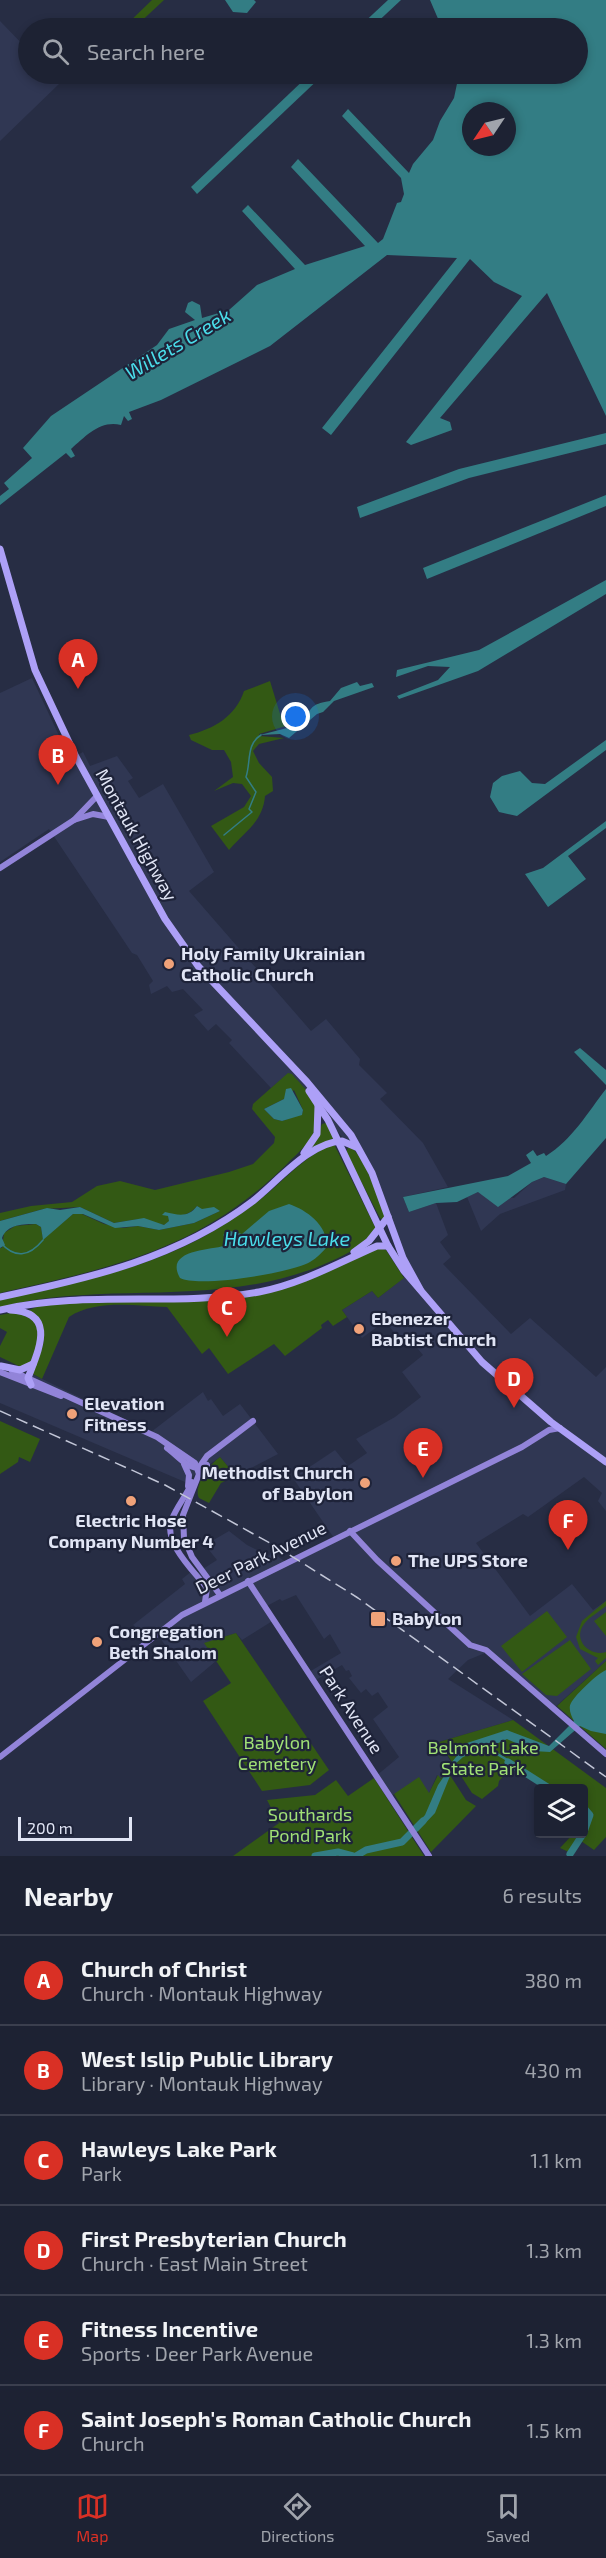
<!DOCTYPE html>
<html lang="en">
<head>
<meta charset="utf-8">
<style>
	:root { --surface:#1d2233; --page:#252a3b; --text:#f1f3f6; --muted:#a0a4ac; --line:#3b3f4e; --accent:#d93025 }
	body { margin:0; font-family:"Exo 2",sans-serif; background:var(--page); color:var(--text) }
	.controls { position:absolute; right:18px; bottom:18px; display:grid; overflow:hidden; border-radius:6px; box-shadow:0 3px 9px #0003 }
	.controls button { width:54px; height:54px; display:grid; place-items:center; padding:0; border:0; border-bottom:2px solid var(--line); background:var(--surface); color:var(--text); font:30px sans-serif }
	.compass { position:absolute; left:462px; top:102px; width:54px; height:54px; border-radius:50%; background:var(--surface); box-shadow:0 3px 9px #0003; rotate:235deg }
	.scale { position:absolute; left:18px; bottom:15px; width:114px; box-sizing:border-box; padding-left:6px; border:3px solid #e1e5f5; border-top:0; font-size:16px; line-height:21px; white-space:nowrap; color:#e1e5f5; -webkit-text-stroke:4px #1e2339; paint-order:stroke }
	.you { position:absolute; left:296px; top:717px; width:21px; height:21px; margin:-15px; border:4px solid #fff; border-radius:50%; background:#1a73e8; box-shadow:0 0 0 9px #1a73e833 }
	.badge { display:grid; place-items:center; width:39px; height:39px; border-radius:50%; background:var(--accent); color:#fff; font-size:20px; font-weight:700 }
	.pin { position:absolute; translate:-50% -50px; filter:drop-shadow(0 2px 3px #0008) }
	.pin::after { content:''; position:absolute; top:32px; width:21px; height:18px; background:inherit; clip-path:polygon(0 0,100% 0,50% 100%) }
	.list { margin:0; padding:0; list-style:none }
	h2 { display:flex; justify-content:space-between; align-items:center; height:78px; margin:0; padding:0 24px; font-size:26px }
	h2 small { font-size:20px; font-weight:400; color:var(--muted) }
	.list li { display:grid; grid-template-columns:39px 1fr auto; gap:18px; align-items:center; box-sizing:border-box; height:90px; padding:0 24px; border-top:2px solid var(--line) }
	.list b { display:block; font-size:22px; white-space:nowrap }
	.list p { margin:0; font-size:20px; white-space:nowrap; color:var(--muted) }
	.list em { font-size:20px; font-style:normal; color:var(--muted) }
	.icon { flex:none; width:33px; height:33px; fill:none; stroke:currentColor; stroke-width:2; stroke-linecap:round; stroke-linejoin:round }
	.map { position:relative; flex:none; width:606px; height:1856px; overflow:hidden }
	.search { position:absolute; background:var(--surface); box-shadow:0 3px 9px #0003; left:18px; right:18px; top:18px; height:66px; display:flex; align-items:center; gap:15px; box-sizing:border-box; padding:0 21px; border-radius:33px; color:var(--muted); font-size:22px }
	.sheet { height:618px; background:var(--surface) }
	nav { display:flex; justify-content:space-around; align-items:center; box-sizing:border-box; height:84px; border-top:2px solid var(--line); background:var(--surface); font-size:16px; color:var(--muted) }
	nav a { display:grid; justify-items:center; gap:3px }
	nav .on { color:var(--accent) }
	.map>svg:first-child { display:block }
	.built { fill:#303753 }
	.green { fill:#335914; fill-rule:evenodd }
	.water { fill:#337d84; fill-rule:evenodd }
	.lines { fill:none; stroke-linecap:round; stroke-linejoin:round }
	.stream { stroke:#337d84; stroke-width:1.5 }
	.river { stroke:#337d84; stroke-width:7 }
	.secondary { stroke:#9284d9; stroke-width:6 }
	.primary { stroke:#ada0f7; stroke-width:7 }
	.rail { stroke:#c2c6d7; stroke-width:1.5; stroke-dasharray:12 6; stroke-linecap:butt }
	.poi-dot { fill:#f0a279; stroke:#1e2339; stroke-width:2 }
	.labels { text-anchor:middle; stroke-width:4.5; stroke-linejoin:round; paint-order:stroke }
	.street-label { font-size:18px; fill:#e1e5f5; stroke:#1e2339 }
	.poi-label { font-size:18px; font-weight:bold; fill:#e1e5f5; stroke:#1e2339; text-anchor:start }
	.park-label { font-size:18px; fill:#a1e176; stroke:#1e2339 }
	.water-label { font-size:20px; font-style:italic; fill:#4adce9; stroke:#1e2339 }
</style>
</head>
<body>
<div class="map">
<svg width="606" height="1856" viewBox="0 0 606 1856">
	<rect width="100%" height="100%" fill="#272d44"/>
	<!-- built -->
	<g class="built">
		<polygon points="0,21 28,50 28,74 51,74 60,83 0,141"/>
		<polygon points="32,678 70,759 83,752 90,766 117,756 133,778 128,781 139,798 163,784 214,872 189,891 311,1031 326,1019 360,1059 359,1065 387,1093 380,1099 423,1143 448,1187 403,1197 409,1212 436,1203 448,1235 440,1242 451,1257 443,1264 511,1334 530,1318 596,1377 606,1367 606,1511 598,1501 602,1493 584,1477 528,1517 523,1514 476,1543 530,1616 572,1584 593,1610 606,1601 606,1661 555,1707 490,1651 468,1660 448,1679 513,1720 439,1742 451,1762 441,1779 437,1775 429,1793 394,1794 390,1797 376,1776 399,1757 373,1719 388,1707 378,1692 372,1696 366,1689 361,1693 349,1678 352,1676 349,1670 346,1671 342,1665 314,1681 309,1672 341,1653 330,1634 324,1639 296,1595 282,1601 280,1599 265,1607 274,1620 242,1640 236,1633 205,1643 216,1661 191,1682 158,1635 152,1639 133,1625 185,1584 182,1579 192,1571 195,1574 217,1560 205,1545 229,1531 247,1545 269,1556 271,1552 286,1562 334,1538 293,1478 335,1450 348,1466 367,1453 356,1439 395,1417 421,1397 402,1372 423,1355 408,1337 401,1341 385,1321 362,1338 342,1310 372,1291 378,1298 407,1275 406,1263 379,1186 314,1100 288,1074 271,1088 229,1043 232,1040 216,1024 208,1031 194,1015 203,1010 183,989 172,992 167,986 151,994 149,985 153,981 137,955 132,953 49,829 0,862 0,693"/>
		<polygon points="544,1177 566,1184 565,1190 500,1214 481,1231 467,1197 478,1192 514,1198 532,1182"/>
		<polygon points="0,1374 27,1386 32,1374 151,1432 203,1392 208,1401 211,1399 223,1416 240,1404 278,1454 236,1476 220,1457 185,1482 0,1403"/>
	</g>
	<!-- green -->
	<g class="green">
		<polygon points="152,0 164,0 134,28 123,28"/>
		<path d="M 270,681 L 281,717 L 286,721 L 303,713 L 305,716 L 286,726 L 259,734 L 260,736 L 284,738 L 259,744 L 253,751 L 259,763 L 272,777 L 273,791 L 265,796 C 263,821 246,831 229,850 L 211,826 L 244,807 L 251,796 L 242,784 L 233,783 L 214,791 L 233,777 L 231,762 L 224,750 L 212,750 L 191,740 L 189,735 C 214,729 236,716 244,691 Z"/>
		<path d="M 288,1073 L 292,1074 C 299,1083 313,1094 316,1106 C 322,1133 304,1147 287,1164 C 200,1250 114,1267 0,1293 L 0,1248 L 2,1248 L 4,1233 L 15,1226 L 36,1224 L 41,1227 L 43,1239 L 73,1214 L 82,1214 L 104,1224 L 123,1228 L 138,1226 L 159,1230 L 194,1223 L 220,1211 L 201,1209 L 197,1206 C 189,1216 180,1216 168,1216 L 170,1221 L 164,1225 L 139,1219 L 114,1223 L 80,1207 L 43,1209 L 0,1221 L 0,1213 L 31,1206 L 72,1202 L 97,1186 L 120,1181 L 155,1190 L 229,1172 L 253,1164 L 274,1143 L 275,1137 L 252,1109 L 253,1104 ZM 294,1090 L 303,1110 L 302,1114 L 282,1121 L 274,1119 L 264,1109 L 284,1099 Z"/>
		<polygon points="326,1123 334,1138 312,1148 322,1124"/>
		<path d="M 334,1144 L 376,1229 C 362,1248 342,1257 320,1266 C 212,1309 108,1280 0,1307 L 0,1299 C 75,1282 154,1269 220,1227 C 234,1218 249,1209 262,1198 C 286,1179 305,1155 334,1144 Z"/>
		<path d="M 349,1146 C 365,1155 378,1198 385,1216 L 383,1220 L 380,1218 L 346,1152 Z"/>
		<path d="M 378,1247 L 386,1250 L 404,1278 L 378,1298 L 372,1291 L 342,1310 L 347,1317 L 333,1326 L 328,1320 L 321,1325 L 322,1328 L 285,1356 L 274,1344 L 228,1374 L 209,1348 L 202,1354 L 167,1307 C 136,1306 96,1299 69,1317 L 42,1379 L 31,1373 C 43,1347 54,1332 29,1310 L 47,1303 L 212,1299 L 305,1281 Z"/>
		<polygon points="16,1312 33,1320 40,1334 32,1361 23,1368 0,1357 0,1346 7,1332 0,1328 0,1315"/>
		<polygon points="0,1421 40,1439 30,1462 19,1457 18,1462 0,1474"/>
		<path d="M 220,1457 L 236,1476 L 221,1483 L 209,1503 L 199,1498 C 193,1486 210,1464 220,1457 Z"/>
		<path d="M 606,1601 L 606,1606 C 599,1612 589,1617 584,1624 C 572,1640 590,1657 606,1652 L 606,1658 L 598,1665 L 595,1661 L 598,1658 L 580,1649 L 576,1637 L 582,1621 Z"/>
		<polygon points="547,1611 567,1637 522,1672 501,1646"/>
		<polygon points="606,1612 606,1636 594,1621"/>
		<polygon points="236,1633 329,1770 310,1785 262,1791 203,1701 231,1683 204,1643"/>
		<polygon points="570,1640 591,1669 557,1696 546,1695 522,1674"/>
		<polygon points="606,1661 606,1749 557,1706"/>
		<polygon points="513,1720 606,1788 606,1837 594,1850 581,1841 573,1854 560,1848 573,1834 584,1834 584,1822 587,1816 584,1813 584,1788 544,1788 511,1768 499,1781 498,1786 482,1799 472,1793 439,1742"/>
		<polygon points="446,1769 466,1800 476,1806 431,1852 394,1794 419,1777 429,1793 438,1775 441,1779"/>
		<polygon points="374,1778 424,1856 233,1856 279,1823 267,1800 315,1795 336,1780 348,1796"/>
	</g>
	<!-- water -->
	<g class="water">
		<polygon points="225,0 254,0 256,2 247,13 233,12"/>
		<polygon points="388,0 401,0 371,28 358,28"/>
		<path d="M 430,0 L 606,0 L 606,416 L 547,293 L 440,418 L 450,422 L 452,430 L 411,445 L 406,442 L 522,296 L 494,282 L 470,259 L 331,435 L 322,428 L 457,258 L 387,255 L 270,346 L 161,400 L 129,412 L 132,419 L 128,421 L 124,416 L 121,425 C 100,420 86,436 71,449 L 75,456 L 71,458 L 66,453 L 0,505 L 0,496 L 9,489 L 4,483 L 32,458 L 23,448 L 51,416 L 157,345 L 169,329 L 195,320 L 185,312 L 188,303 L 192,301 L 200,305 L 202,318 L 229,310 L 257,285 L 295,269 L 242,211 L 248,205 L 305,265 L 365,246 L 291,167 L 298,159 L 378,243 L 383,239 L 397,203 L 401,202 L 404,194 L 401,178 L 342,116 L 348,109 L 409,173 L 413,164 L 433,140 L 440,121 L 454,98 L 459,74 L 578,74 L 578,28 L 442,28 ZM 471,111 L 507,111 L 507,147 L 471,147 Z"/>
		<polygon points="310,74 324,74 197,194 191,187"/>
		<polygon points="606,433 606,444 469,478 360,518 357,507 459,469"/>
		<polygon points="606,495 606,506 427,579 423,568"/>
		<polygon points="606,580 606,594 478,671 399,699 397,696 438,680 450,667 428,666 396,677 397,670 479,650"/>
		<path d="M 357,682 L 360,686 L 372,683 L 374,687 L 334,701 L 323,712 L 317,714 L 289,738 L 280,734 L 260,735 L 287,728 L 305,719 C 312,705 314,704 330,701 L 341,688 Z"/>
		<polygon points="606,740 606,750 517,816 499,812 490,797 493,783 502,776 520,771 532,783 545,784"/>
		<polygon points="606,821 606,828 568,856 586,879 548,907 525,874 543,868"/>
		<polygon points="580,1048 606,1070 606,1085 574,1052"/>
		<polygon points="291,1088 303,1110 302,1115 282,1121 274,1119 264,1109 284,1099 286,1089"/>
		<path d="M 606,1089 L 606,1138 L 566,1184 L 544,1177 L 532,1182 L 498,1207 L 478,1192 L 457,1202 L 436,1203 L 409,1212 L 403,1197 L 508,1176 L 531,1163 L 526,1155 L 533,1150 L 537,1156 L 544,1153 L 546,1156 C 572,1140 588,1112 606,1089 Z"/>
		<path d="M 289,1204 C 307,1210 328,1226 327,1247 C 322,1252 317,1258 310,1262 C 291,1273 198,1288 180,1278 C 164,1250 209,1250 224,1246 L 228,1242 L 228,1238 L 223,1235 L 230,1231 L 242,1234 L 269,1211 Z"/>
		<path d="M 197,1206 L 202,1209 L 214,1207 L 220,1211 L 194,1223 L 159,1230 L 138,1226 L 115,1228 L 83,1214 L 73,1214 L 43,1240 L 41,1227 L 36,1224 C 24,1224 7,1224 2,1238 L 5,1245 L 0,1248 L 0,1221 L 47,1208 L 60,1210 L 80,1207 L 114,1223 L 144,1218 L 164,1225 L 169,1221 L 168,1216 L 162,1215 L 165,1212 C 178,1215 188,1218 197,1206 Z"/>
		<path d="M 606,1670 L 606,1734 L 591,1731 L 580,1726 L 550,1752 L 533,1751 L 507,1739 L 492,1746 C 497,1756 509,1756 515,1766 L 485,1748 L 463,1757 L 454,1765 L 452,1762 L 467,1743 L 507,1730 L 549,1746 L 574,1721 C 571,1716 568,1708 571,1703 C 576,1694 597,1674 606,1670 Z"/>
		<polygon points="447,1772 450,1776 435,1813 418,1831 415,1826 425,1815 438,1785"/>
	</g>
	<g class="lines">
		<!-- stream -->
		<g class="stream">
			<path d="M 224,835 L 252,812 L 249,809 L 256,792 L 246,777 C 251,762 246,744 261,735"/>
			<path d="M 0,1242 C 15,1259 29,1257 43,1240"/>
		</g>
		<!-- river -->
		<g class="river">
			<polyline points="508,1762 549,1788"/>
			<polyline points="584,1808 590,1815 584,1832"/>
			<polyline points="570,1854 583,1834"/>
			<polyline points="315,1856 338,1852 353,1856"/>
			<polyline points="356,1856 366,1850 402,1842 423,1821"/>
		</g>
		<!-- secondary -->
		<g class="secondary">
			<polyline points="74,820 93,814 109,817"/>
			<polyline points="0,868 74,820 97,796"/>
			<polyline points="12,1371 157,1437 195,1463 199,1474 183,1515 184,1538 192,1557 220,1595"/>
			<polyline points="0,1372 61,1396"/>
			<path d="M 167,1448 C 180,1457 190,1474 207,1465"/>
			<polyline points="184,1464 189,1475 188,1486"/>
			<polyline points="198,1469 207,1456 253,1421"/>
			<path d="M 192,1482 C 187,1495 177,1506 172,1519 C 162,1542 194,1571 207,1588 L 205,1602"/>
			<polyline points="350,1531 377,1560 470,1645 486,1650 606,1754"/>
			<polyline points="248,1581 429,1856"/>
			<polyline points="0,1757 182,1615 522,1447 549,1430 560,1428"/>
		</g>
		<!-- primary -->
		<g class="primary">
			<polyline points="0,549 35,670 76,757 165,919 198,966 307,1082 351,1135 372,1173 403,1258 420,1289"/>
			<polyline points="309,1091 328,1120 388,1246 404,1271 482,1362 551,1422 606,1462"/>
			<polyline points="304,1153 317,1134 318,1106"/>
			<polyline points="354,1252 369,1241 388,1217"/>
			<path d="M 0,1297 C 91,1278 178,1258 253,1201 C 278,1181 310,1142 342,1141 L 356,1147"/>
			<path d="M 0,1310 C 86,1290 173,1307 259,1292 C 301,1284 338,1263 377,1246 L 388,1246"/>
			<path d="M 10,1310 C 58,1312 38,1351 28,1378 L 31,1385"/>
			<polyline points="1,1366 20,1370 33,1364"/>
		</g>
		<!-- rail -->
		<polyline class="rail" points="0,1411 165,1485 277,1547 358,1598 606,1777"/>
	</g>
	<!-- markers -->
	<g class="poi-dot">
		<circle cx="169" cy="964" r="6"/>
		<circle cx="359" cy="1329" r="6"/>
		<circle cx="72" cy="1414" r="6"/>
		<circle cx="365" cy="1483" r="6"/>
		<circle cx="131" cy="1501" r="6"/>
		<circle cx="396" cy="1561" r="6"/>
		<rect x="370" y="1611" width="16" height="16" rx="3"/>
		<circle cx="97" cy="1642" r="6"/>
	</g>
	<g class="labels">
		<!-- street labels -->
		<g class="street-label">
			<text transform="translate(136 835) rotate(61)" y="6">Montauk Highway</text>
			<text transform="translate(261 1558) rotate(-26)" y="6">Deer Park Avenue</text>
			<text transform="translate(351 1710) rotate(57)" y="6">Park Avenue</text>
		</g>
		<!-- poi labels -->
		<g class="poi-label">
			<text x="181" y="960">Holy Family Ukrainian<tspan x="181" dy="21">Catholic Church</tspan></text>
			<text x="371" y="1325">Ebenezer<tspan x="371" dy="21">Babtist Church</tspan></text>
			<text x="84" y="1410">Elevation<tspan x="84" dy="21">Fitness</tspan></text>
			<text x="353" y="1479" text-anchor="end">Methodist Church<tspan x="353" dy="21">of Babylon</tspan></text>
			<text x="131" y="1527" text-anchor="middle">Electric Hose<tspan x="131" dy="21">Company Number 4</tspan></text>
			<text x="408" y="1567">The UPS Store</text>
			<text x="392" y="1625">Babylon</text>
			<text x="109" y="1638">Congregation<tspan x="109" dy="21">Beth Shalom</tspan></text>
		</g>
		<!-- park labels -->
		<g class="park-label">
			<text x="277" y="1749">Babylon<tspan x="277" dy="21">Cemetery</tspan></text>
			<text x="483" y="1754">Belmont Lake<tspan x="483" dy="21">State Park</tspan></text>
			<text x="310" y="1821">Southards<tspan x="310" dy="21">Pond Park</tspan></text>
		</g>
		<!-- water labels -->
		<g class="water-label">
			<text transform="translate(178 344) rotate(-31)" y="7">Willets Creek</text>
			<text x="287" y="1246">Hawleys Lake</text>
		</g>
	</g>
</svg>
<div class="controls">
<button><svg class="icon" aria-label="layers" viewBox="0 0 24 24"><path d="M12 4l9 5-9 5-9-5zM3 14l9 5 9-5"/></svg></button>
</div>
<svg class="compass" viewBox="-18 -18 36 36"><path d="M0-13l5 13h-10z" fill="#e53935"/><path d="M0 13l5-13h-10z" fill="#a0a4ac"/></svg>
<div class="scale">200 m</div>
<div class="you"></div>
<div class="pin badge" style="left:78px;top:689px">A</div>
<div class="pin badge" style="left:58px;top:785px">B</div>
<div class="pin badge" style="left:227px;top:1337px">C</div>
<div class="pin badge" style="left:514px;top:1408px">D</div>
<div class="pin badge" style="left:423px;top:1478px">E</div>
<div class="pin badge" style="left:568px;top:1550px">F</div>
<div class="search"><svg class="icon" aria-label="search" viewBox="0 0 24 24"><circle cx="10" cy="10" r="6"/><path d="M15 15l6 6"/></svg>Search here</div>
</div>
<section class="sheet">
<h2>Nearby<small>6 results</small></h2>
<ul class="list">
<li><span class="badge">A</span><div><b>Church of Christ</b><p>Church · Montauk Highway</p></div><em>380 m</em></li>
<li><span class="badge">B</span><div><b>West Islip Public Library</b><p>Library · Montauk Highway</p></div><em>430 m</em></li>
<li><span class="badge">C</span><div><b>Hawleys Lake Park</b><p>Park</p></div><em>1.1 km</em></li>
<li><span class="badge">D</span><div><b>First Presbyterian Church</b><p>Church · East Main Street</p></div><em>1.3 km</em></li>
<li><span class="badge">E</span><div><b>Fitness Incentive</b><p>Sports · Deer Park Avenue</p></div><em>1.3 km</em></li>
<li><span class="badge">F</span><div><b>Saint Joseph's Roman Catholic Church</b><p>Church</p></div><em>1.5 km</em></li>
</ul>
</section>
<nav>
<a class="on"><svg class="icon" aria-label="map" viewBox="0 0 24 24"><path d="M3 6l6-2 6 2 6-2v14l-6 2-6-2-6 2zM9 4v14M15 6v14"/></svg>Map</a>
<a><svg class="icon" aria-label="directions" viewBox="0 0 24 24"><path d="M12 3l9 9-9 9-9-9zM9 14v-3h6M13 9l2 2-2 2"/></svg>Directions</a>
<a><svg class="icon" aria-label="saved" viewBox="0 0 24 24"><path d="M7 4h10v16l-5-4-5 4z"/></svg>Saved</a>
</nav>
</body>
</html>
